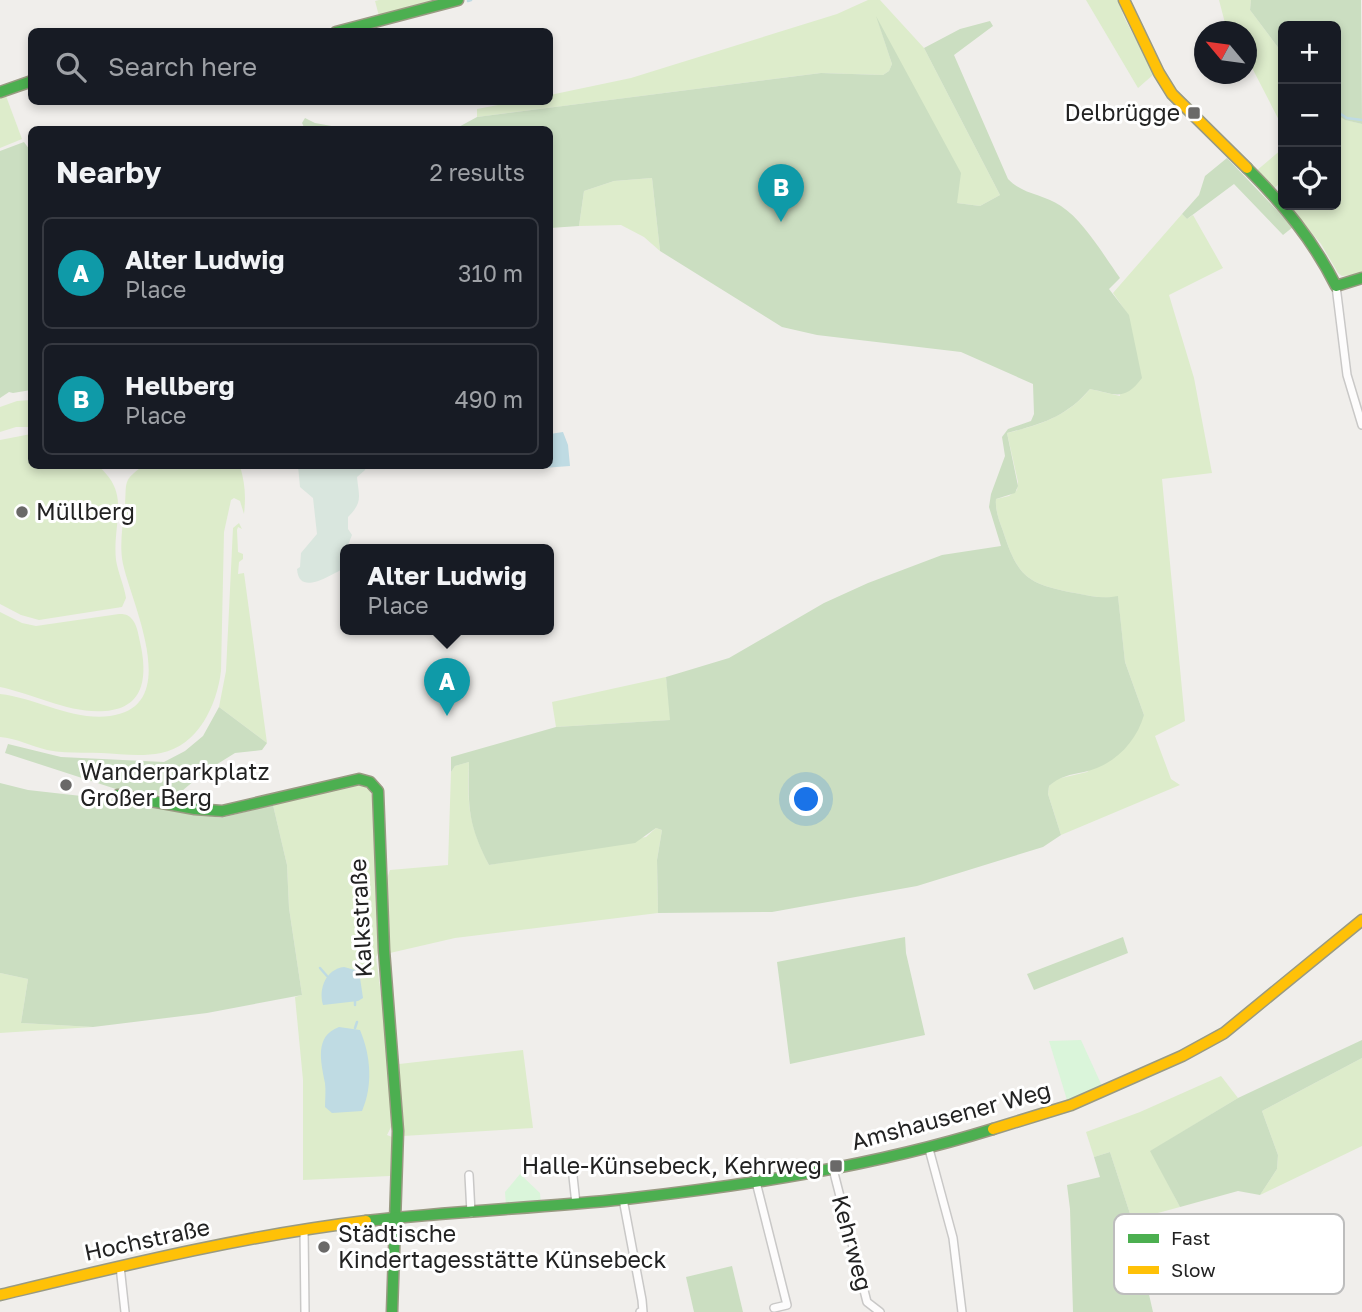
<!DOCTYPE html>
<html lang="en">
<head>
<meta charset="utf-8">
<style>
	:root { --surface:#171b24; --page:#242831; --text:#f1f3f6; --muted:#9ea1a6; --line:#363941; --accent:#6a6968 }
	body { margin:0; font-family:"Golos Text",sans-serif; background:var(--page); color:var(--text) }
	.controls { position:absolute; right:21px; top:21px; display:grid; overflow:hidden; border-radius:10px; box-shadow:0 4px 10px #0003 }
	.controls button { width:63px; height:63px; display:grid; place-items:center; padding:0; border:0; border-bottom:2px solid var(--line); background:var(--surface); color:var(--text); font:35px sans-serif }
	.compass { position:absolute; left:1194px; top:21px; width:63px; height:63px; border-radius:50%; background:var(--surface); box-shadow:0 4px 10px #0003; rotate:299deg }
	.you { position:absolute; left:807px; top:800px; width:24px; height:24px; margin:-18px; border:5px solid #fff; border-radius:50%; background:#1a73e8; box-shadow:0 0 0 10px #1a73e833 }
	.badge { display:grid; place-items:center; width:46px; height:46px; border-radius:50%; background:var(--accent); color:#fff; font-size:23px; font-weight:700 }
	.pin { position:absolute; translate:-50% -58px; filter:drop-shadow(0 2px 4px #0008) }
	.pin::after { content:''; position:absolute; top:37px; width:24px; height:21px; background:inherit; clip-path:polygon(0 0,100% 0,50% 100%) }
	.popup { position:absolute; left:340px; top:544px; width:214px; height:91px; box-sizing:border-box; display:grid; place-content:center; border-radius:10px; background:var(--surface); filter:drop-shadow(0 2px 5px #0005); font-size:23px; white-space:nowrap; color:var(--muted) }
	.popup b { font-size:26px; color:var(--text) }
	.popup::after { content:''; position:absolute; left:50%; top:100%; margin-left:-14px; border:14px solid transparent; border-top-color:var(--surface) }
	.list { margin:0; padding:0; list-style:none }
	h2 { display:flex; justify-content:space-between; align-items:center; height:91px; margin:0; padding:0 28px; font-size:30px }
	h2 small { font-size:23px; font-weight:400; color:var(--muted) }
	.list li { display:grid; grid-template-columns:46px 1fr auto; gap:21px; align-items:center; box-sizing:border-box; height:112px; margin:0 14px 14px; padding:0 14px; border:2px solid var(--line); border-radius:10px }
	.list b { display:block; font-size:26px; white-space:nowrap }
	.list p { margin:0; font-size:23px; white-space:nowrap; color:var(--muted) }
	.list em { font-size:23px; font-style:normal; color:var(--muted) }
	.icon { flex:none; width:38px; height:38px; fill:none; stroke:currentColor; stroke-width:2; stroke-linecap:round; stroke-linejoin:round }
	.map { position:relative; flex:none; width:1362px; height:1312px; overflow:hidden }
	.search { position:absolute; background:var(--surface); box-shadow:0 4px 10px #0003; left:28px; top:28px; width:525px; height:77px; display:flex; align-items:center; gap:18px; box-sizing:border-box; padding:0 24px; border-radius:10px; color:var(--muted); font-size:26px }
	.panel { position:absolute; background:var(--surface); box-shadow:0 4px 10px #0003; left:28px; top:126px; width:525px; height:343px; border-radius:10px }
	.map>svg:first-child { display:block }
	.grass { fill:#ddeccb }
	.forest { fill:#cbdec1 }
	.wetland { fill:#d9e6de }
	.park { fill:#daf5da }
	.water { fill:#bfdbe3 }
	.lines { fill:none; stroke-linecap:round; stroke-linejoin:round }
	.stream { stroke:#bfdbe3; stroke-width:2.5 }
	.street-casing { stroke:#c9c8c7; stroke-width:10 }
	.fast-casing { stroke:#999a82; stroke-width:13 }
	.slow-casing { stroke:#999a82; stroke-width:13 }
	.street { stroke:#fdfcfc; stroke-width:7 }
	.fast { stroke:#4caf50; stroke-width:10 }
	.slow { stroke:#ffc107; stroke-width:10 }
	.poi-dot { fill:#6a6968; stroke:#fff; stroke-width:2.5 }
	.labels { text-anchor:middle; stroke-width:6; stroke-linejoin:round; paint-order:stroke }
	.poi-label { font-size:23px; fill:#222; stroke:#fff; text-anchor:start }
	.street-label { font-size:23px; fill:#222; stroke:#fff }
	.key { fill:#fff; stroke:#bdbdbd; stroke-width:2 }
	.key-label { font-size:19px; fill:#222 }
</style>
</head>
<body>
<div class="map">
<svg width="1362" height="1312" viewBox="0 0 1362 1312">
	<rect width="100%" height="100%" fill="#f0eeeb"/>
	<!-- grass -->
	<g class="grass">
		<polygon points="379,0 442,0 379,16 375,1"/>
		<polygon points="868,0 880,0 924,48 1000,195 980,206 957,203 878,21 892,64 889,71 883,75 821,73 477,117 477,109 514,102 550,102 550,95 631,78 837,14"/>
		<polygon points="1086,0 1118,0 1124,17 1154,74 1138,88"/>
		<polygon points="1219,0 1251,0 1250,10 1283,54 1283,128 1247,58 1246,32 1221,31 1226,27"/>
		<polygon points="6,96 22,139 0,148 0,98"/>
		<polygon points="1336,114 1346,120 1362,124 1362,274 1342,276 1338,273 1321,244 1288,205 1336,205"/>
		<polygon points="1283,148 1283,189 1279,184 1273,189 1255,172"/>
		<polygon points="652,178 660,251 644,237 621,225 579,226 584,191 614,181"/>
		<path d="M 1182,214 L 1187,219 L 1193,215 L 1223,268 L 1169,295 L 1194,378 L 1212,473 L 1162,479 L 1185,721 L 1155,736 L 1171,779 L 1180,785 L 1061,835 L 1048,794 L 1049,786 L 1057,779 L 1087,772 L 1144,715 L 1125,662 L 1118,597 C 1103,599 1090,596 1075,593 C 1028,584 1018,578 1003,531 C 999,520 995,510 996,499 L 1009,496 L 1017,490 L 1018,482 L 1007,433 C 1040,425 1068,416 1090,389 L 1120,396 L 1129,316 L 1113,293 Z"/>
		<polygon points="31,400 31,427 16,427 0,432 0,407 17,401"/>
		<path d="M 31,434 L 32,466 L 98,466 C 132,494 112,522 116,560 C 118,573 124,585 126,598 L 122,607 L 39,620 L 21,615 L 0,604 L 0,440 Z"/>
		<path d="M 143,466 L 240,466 C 245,483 246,496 244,514 L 240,501 L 234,498 L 231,500 L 224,532 L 221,671 C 217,705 198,746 161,753 C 141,757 121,754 101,753 C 83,752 65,754 47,750 C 31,746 16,738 0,737 L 0,694 C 36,698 73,721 110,716 C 183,707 132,605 123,564 C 119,545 123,524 125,505 C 127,482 122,481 143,466 Z"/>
		<polygon points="239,523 242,529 238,527 237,530 238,552 243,554 243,559 239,562 238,574 244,573 267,743 219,707 226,671 233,528"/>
		<path d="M 0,612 L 22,623 L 36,626 L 119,614 C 124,614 126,614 130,617 C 137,623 138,633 140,642 C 147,673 147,708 105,711 C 70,714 34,694 0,687 Z"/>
		<polygon points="666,677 671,720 556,727 552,702"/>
		<path d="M 469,762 C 467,806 469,825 489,865 L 646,837 L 656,828 L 662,830 L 657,860 L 658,913 L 455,938 L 390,953 L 385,885 L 390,870 L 448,865 L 451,772 L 455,766 Z"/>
		<polygon points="356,784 368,788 372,796 379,951 376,957 386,1032 393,1123 387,1135 392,1137 390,1176 303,1180 303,1080 295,997 302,995 289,908 287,865 273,805"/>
		<polygon points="0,973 28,979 21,1023 93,1027 0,1033"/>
		<polygon points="523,1050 533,1128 403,1136 399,1064"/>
		<polygon points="1362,1058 1362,1146 1260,1195 1277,1169 1278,1155 1262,1111"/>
		<polygon points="1221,1076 1238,1098 1151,1151 1180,1207 1132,1220 1110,1152 1094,1157 1086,1132 1140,1112"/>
	</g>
	<!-- forest -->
	<g class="forest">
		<polygon points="1251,0 1361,0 1362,124 1345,120 1336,114 1336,26 1283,26 1283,54 1250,10"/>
		<path d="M 876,16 L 961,173 L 957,203 L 980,206 L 1000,195 L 924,48 L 960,29 L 990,21 L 993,26 L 954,55 L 1008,179 C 1023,195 1044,194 1061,206 C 1084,221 1104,256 1120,278 L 1109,289 L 1129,315 L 1142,378 C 1124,402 1115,394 1090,389 C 1066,417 1042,424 1007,433 L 1018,486 L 1015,493 L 996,499 C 995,510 999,520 1003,531 C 1018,578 1028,584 1075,593 C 1090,596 1103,599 1118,596 L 1125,662 L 1144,715 C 1136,743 1113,766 1084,772 C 1070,775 1060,776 1049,786 L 1048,794 L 1061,835 L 1043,847 L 917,886 L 772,912 L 658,913 L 657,860 L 662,830 L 656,828 L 635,843 L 489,865 C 468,824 468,808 469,762 L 455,766 L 451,772 L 451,757 L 556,727 L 670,720 L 666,677 L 729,658 L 824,603 L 868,583 L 942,555 L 1001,546 L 989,507 L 991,494 L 1005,456 L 1002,437 L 1008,429 L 1031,421 L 1034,414 L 1033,384 L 961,352 L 817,335 L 782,327 L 660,251 L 652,178 L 614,181 L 584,191 L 579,226 L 550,228 L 550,130 L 455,129 L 477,117 L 821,73 L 883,75 L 889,71 L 892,64 Z"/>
		<polygon points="305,118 315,123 348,129 305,129 302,123"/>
		<polygon points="24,142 32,153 31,390 13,393 9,392 0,398 0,151"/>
		<polygon points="1227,158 1293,227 1283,235 1234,184 1187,219 1182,214 1199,195 1205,176"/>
		<polygon points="219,707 267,743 262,750 235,753 203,773 175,797 119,790 5,753 8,744 61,757 164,762 185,751 203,736"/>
		<polygon points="0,783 28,790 117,800 221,818 273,805 287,865 289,908 302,995 207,1013 93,1027 21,1023 28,979 0,973"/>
		<polygon points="905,937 906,953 925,1035 790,1064 777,962"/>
		<polygon points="1123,937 1128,953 1034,990 1027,974"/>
		<polygon points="1362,1040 1362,1058 1262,1111 1278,1155 1277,1169 1260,1195 1238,1191 1180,1207 1150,1151 1238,1098"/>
		<polygon points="1110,1152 1132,1220 1153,1312 1073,1312 1070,1209 1067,1185 1100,1177 1094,1157"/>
		<polygon points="732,1266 743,1312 694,1312 686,1277"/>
	</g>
	<!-- wetland -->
	<path class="wetland" d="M 298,466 L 366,466 L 365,470 L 357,477 C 359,497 363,502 348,517 L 348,529 L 352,535 L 346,550 L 345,568 C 333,573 299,598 297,569 L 300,567 L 301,553 L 317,534 L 313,498 L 300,487 Z"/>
	<!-- park -->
	<g class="park">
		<polygon points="1081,1040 1102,1086 1067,1100 1049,1041"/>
		<polygon points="520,1174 540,1193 541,1203 506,1206 505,1192"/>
	</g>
	<!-- water -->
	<g class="water">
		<polygon points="563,432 568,445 570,466 529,469 506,466 550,466 550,434"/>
		<path d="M 344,967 L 359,971 L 363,998 L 358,1001 L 323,1005 C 318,989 326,969 344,967 Z"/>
		<path d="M 339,1027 L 360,1030 C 371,1056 373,1086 362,1111 L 332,1113 L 325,1107 C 325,1099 326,1091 325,1083 C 321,1062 314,1036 339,1027 Z"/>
	</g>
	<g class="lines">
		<!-- stream -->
		<g class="stream">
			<polyline points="468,1 471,0"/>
			<polyline points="1336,111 1347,118 1362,120"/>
			<polyline points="320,968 327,976"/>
			<polyline points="355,1001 355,1005"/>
			<polyline points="355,1028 357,1022"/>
		</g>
		<defs>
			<g id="street">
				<polyline points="1336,286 1347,375 1362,425"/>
				<polyline points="929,1149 953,1238 962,1312"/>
				<polyline points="572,1167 576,1204"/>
				<polyline points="833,1169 867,1302 880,1312"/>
				<polyline points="469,1175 471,1213"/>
				<polyline points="756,1182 787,1305 774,1308"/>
				<polyline points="623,1199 642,1300 643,1312 640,1312"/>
				<polyline points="304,1229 305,1312"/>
				<polyline points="120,1266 125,1312"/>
			</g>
			<g id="fast">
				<polyline points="336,32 458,0"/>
				<polyline points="0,92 32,81"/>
				<path d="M 1247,168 C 1283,204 1313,240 1336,286 L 1362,278"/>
				<polyline points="118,795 195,809 222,811 359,779 370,782 378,791 384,950 398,1131 392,1312"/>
				<path d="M 366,1221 C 452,1211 539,1208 625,1199 C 749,1185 874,1166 993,1129"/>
			</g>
			<g id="slow">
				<polyline points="1124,0 1159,73 1172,94 1247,168"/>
				<polyline points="993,1129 1071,1105 1182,1056 1224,1033 1362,920"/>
				<path d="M 0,1295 C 121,1266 242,1236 366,1221"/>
			</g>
		</defs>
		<!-- street casing -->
		<use href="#street" class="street-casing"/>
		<!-- fast casing -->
		<use href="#fast" class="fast-casing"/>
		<!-- slow casing -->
		<use href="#slow" class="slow-casing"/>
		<!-- street -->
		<use href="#street" class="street"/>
		<!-- fast -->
		<use href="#fast" class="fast"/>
		<!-- slow -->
		<use href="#slow" class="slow"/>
	</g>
	<!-- markers -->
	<g class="poi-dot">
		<rect x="1187" y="106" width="14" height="14" rx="3.5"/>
		<circle cx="22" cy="512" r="7"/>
		<circle cx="66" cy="785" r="7"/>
		<rect x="829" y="1159" width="14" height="14" rx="3.5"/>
		<circle cx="324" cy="1247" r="7"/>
	</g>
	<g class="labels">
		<!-- poi labels -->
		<g class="poi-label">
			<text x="1180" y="121" text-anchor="end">Delbrügge</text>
			<text x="36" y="520">Müllberg</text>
			<text x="80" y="780">Wanderparkplatz<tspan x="80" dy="26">Großer Berg</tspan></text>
			<text x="822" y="1174" text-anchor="end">Halle-Künsebeck, Kehrweg</text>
			<text x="338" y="1242">Städtische<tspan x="338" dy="26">Kindertagesstätte Künsebeck</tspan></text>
		</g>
		<!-- street labels -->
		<g class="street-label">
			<text transform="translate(361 918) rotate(-93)" y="8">Kalkstraße</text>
			<text transform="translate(951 1116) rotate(-15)" y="8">Amshausener Weg</text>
			<text transform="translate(147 1240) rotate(-12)" y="8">Hochstraße</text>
			<text transform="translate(852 1243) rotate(75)" y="8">Kehrweg</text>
		</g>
	</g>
	<!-- legend -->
	<rect x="1114" y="1214" width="230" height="80" rx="10" class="key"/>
	<rect x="1128" y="1234" width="31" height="9" fill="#4caf50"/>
	<rect x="1128" y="1266" width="31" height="8" fill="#ffc107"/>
	<g class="key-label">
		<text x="1171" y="1245">Fast</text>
		<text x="1171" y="1277">Slow</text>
	</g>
</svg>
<div class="controls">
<button>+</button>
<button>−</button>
<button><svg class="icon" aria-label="locate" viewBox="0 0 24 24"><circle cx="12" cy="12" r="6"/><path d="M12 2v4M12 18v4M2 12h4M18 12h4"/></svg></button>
</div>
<svg class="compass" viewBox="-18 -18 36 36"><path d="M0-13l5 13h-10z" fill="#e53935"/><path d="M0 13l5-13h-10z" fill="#9ea1a6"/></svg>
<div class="you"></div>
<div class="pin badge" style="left:447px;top:716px;background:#0f9aa8">A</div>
<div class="popup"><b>Alter Ludwig</b>Place</div>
<div class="pin badge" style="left:781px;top:222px;background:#0f9aa8">B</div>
<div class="search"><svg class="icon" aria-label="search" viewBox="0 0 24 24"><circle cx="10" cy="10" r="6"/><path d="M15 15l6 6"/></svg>Search here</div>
<section class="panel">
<h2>Nearby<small>2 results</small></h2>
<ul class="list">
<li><span class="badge" style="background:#0f9aa8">A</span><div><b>Alter Ludwig</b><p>Place</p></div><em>310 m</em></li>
<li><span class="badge" style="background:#0f9aa8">B</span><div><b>Hellberg</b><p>Place</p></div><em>490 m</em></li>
</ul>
</section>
</div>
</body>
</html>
